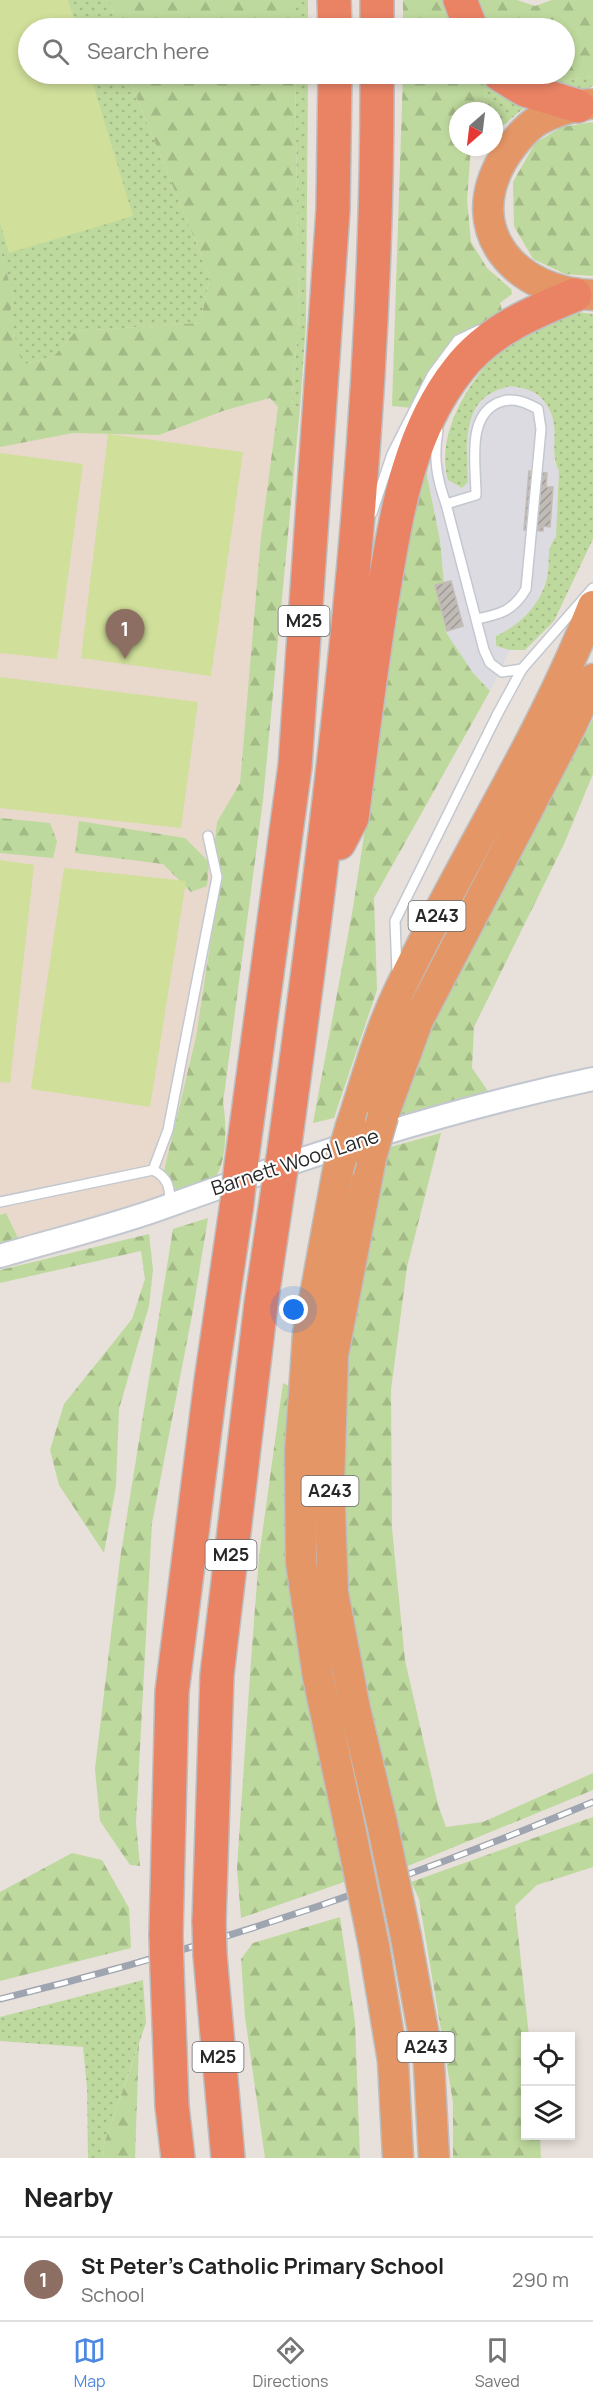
<!DOCTYPE html>
<html lang="en">
<head>
<meta charset="utf-8">
<style>
	:root { --surface:#fff; --page:#f6f6f6; --text:#222; --muted:#767676; --line:#e0e0e0; --accent:#4d88e3 }
	body { margin:0; font-family:Manrope,sans-serif; background:var(--page); color:var(--text) }
	.controls { position:absolute; right:18px; bottom:18px; display:grid; overflow:hidden; border-radius:0px; box-shadow:0 3px 9px #0003 }
	.controls button { width:54px; height:54px; display:grid; place-items:center; padding:0; border:0; border-bottom:2px solid var(--line); background:var(--surface); color:var(--text); font:30px sans-serif }
	.compass { position:absolute; left:449px; top:102px; width:54px; height:54px; border-radius:50%; background:var(--surface); box-shadow:0 3px 9px #0003; rotate:208deg }
	.you { position:absolute; left:294px; top:1310px; width:21px; height:21px; margin:-15px; border:4px solid #fff; border-radius:50%; background:#1a73e8; box-shadow:0 0 0 9px #1a73e833 }
	.badge { display:grid; place-items:center; width:39px; height:39px; border-radius:50%; background:var(--accent); color:#fff; font-size:20px; font-weight:700 }
	.pin { position:absolute; translate:-50% -50px; filter:drop-shadow(0 2px 3px #0008) }
	.pin::after { content:''; position:absolute; top:32px; width:21px; height:18px; background:inherit; clip-path:polygon(0 0,100% 0,50% 100%) }
	.list { margin:0; padding:0; list-style:none }
	h2 { display:flex; justify-content:space-between; align-items:center; height:78px; margin:0; padding:0 24px; font-size:26px }
	h2 small { font-size:20px; font-weight:400; color:var(--muted) }
	.list li { display:grid; grid-template-columns:39px 1fr auto; gap:18px; align-items:center; box-sizing:border-box; height:84px; padding:0 24px; border-top:2px solid var(--line) }
	.list b { display:block; font-size:22px; white-space:nowrap }
	.list p { margin:0; font-size:20px; white-space:nowrap; color:var(--muted) }
	.list em { font-size:20px; font-style:normal; color:var(--muted) }
	.icon { flex:none; width:33px; height:33px; fill:none; stroke:currentColor; stroke-width:2; stroke-linecap:round; stroke-linejoin:round }
	.map { position:relative; flex:none; width:593px; height:2158px; overflow:hidden }
	.search { position:absolute; background:var(--surface); box-shadow:0 3px 9px #0003; left:18px; right:18px; top:18px; height:66px; display:flex; align-items:center; gap:15px; box-sizing:border-box; padding:0 21px; border-radius:33px; color:var(--muted); font-size:22px }
	.sheet { height:162px; background:var(--surface) }
	nav { display:flex; justify-content:space-around; align-items:center; box-sizing:border-box; height:84px; border-top:2px solid var(--line); background:var(--surface); font-size:16px; color:var(--muted) }
	nav a { display:grid; justify-items:center; gap:3px }
	nav .on { color:var(--accent) }
	.map>svg:first-child { display:block }
	.industrial { fill:#dbdbe1 }
	.education { fill:#e8d9cc }
	.grass { fill:url(#grass-dots) }
	.forest { fill:url(#forest-firs) }
	.pitch { fill:#d0df9a }
	.building { fill:url(#building-hatch); stroke:#c3bbb5; stroke-width:1.5 }
	.lines { fill:none; stroke-linecap:round; stroke-linejoin:round }
	.service-casing { stroke:#c3c8d0; stroke-width:12 }
	.tertiary-casing { stroke:#c3c8d0; stroke-width:26 }
	.trunk-casing { stroke:#bebebe; stroke-width:33 }
	.motorway-casing { stroke:#bebebe; stroke-width:36 }
	.service { stroke:#fff; stroke-width:9 }
	.tertiary { stroke:#fff; stroke-width:22 }
	.trunk { stroke:#e49666; stroke-width:30 }
	.motorway { stroke:#ea8264; stroke-width:33 }
	.rail-casing { stroke:#9ea5b0; stroke-width:7 }
	.rail { stroke:#fff; stroke-width:4.5; stroke-dasharray:14; stroke-linecap:butt }
	.trunk-bridge-casing { stroke:#bebebe; stroke-width:33; stroke-linecap:butt }
	.motorway-bridge-casing { stroke:#bebebe; stroke-width:36; stroke-linecap:butt }
	.trunk-bridge { stroke:#e49666; stroke-width:30 }
	.motorway-bridge { stroke:#ea8264; stroke-width:33 }
	.labels { text-anchor:middle; stroke-width:4.5; stroke-linejoin:round; paint-order:stroke }
	.shield { fill:#fff; stroke:#686868; stroke-width:1.5 }
	.shield-label { font-size:18px; font-weight:bold; fill:#282828 }
	.street-label { font-size:20px; fill:#282828; stroke:#fff }
</style>
</head>
<body>
<div class="map">
<svg width="593" height="2158" viewBox="0 0 593 2158">
	<defs>
		<pattern id="grass-dots" width="8" height="8" patternUnits="userSpaceOnUse" patternTransform="scale(1.5)"><rect width="8" height="8" fill="#bed99d"/><path d="M2 2h.1M6 6h.1" fill="none" stroke="#a3ba87" stroke-width="1.8" stroke-linecap="round"/></pattern>
		<pattern id="forest-firs" width="22" height="20" patternUnits="userSpaceOnUse" patternTransform="scale(1.5)"><rect width="22" height="20" fill="#bed99d"/><path d="M5 1l3.5 6h-7zM16 11l3.5 6h-7z" fill="#a3ba87"/></pattern>
		<pattern id="building-hatch" width="6" height="6" patternUnits="userSpaceOnUse" patternTransform="scale(1.5)"><rect width="6" height="6" fill="#c1bbb6"/><path d="M-1 1l2-2M0 6l6-6M5 7l2-2" fill="none" stroke="#9d9894"/></pattern>
	</defs>
	<rect width="100%" height="100%" fill="#e8e0db"/>
	<!-- industrial -->
	<polygon class="industrial" points="510,385 531,390 544,401 555,421 554,462 559,471 556,537 550,545 548,574 536,605 511,629 496,636 496,646 510,650 490,691 473,673 447,634 435,585 444,582 440,540 426,471 443,463 448,480 462,488 468,482 466,437 473,414 486,395"/>
	<!-- education -->
	<polygon class="education" points="0,0 110,0 116,28 28,28 28,74 127,74 224,411 271,398 278,407 261,536 240,783 217,822 214,848 221,873 196,1037 164,1171 165,1197 0,1243"/>
	<!-- grass -->
	<g class="grass">
		<polygon points="0,0 110,0 116,28 28,28 28,74 127,74 210,277 200,323 76,331 54,356 22,365 9,315 14,300 0,248"/>
		<rect x="294" y="0" width="14" height="28"/>
		<polygon points="295,74 308,74 306,322 300,407 291,406 299,316"/>
		<polygon points="481,74 485,74 524,108 494,133 494,111 481,111 486,96"/>
		<path d="M 523,74 L 557,82 L 593,76 L 593,86 C 568,98 545,85 523,74 Z"/>
		<path d="M 570,311 L 593,314 L 593,539 L 554,621 L 525,650 L 510,650 L 496,646 L 496,636 C 522,624 543,602 548,573 C 550,559 546,548 556,537 L 559,471 C 547,448 564,427 544,401 C 537,392 528,389 517,387 C 508,385 503,388 495,391 C 461,406 467,452 468,482 L 462,488 L 448,480 C 433,428 479,364 519,333 C 532,322 554,317 570,311 Z"/>
		<polygon points="143,1980 146,2023 103,2147 104,2158 88,2158 87,2087 83,2047 0,2041 0,2017"/>
	</g>
	<!-- forest -->
	<g class="forest">
		<polygon points="110,0 294,0 294,28 116,28"/>
		<polygon points="403,0 446,0 456,28 403,28"/>
		<polygon points="472,0 517,0 535,6 552,0 593,0 593,76 557,82 526,76 523,74 564,74 564,28 482,28"/>
		<path d="M 127,74 L 295,74 L 299,316 L 291,406 L 300,407 L 263,800 L 223,1103 C 227,1123 228,1170 210,1183 C 199,1191 179,1193 165,1197 L 164,1171 L 196,1037 L 221,873 L 214,848 L 217,822 L 240,783 L 261,536 L 278,407 L 270,398 L 223,411 L 159,435 L 73,433 L 0,447 L 0,248 L 14,300 L 9,315 L 23,365 L 54,356 L 76,331 L 200,323 L 210,277 Z"/>
		<polygon points="403,74 481,74 486,96 481,111 458,111 458,147 471,147 467,200 471,242 487,268 511,289 512,294 500,303 502,310 487,322 457,335 429,373 412,408 392,406"/>
		<polygon points="593,122 593,276 565,274 533,259 514,226 513,182 535,143 562,127"/>
		<polygon points="421,470 426,471 440,540 444,583 435,585 447,634 473,673 490,691 374,898 377,990 334,1118 313,1123 353,908 392,649 395,600"/>
		<polygon points="593,719 593,774 564,844 474,1027 472,1068 488,1091 470,1100 396,1118 437,1012"/>
		<polygon points="0,818 50,823 57,841 53,858 0,853"/>
		<polygon points="79,821 185,838 209,862 207,886 191,892 163,864 75,853"/>
		<polygon points="441,1133 407,1267 391,1390 392,1528 405,1660 438,1805 446,1827 483,1822 593,1773 593,1790 403,1868 339,1562 340,1408 357,1270 387,1148"/>
		<polygon points="6,1213 18,1238 0,1243 0,1215"/>
		<polygon points="208,1218 193,1310 152,1523 136,1823 140,1866 130,1865 100,1821 95,1769 120,1559 173,1229"/>
		<polygon points="149,1234 153,1270 149,1306 119,1409 116,1486 104,1553 59,1485 50,1450 64,1404 132,1319 145,1279 141,1251 0,1283 0,1270"/>
		<polygon points="283,1383 289,1386 284,1473 288,1561 299,1654 347,1881 241,1918 237,1868 251,1660 259,1557"/>
		<polygon points="593,1817 593,1867 537,1885 515,1906 529,2036 526,2036 526,2136 540,2136 541,2158 453,2158 453,2102 419,1899 411,1882"/>
		<polygon points="72,1853 102,1860 129,1908 131,1948 0,1981 0,1892"/>
		<polygon points="340,1917 355,2022 360,2158 265,2158 245,2017 241,1959 253,1943"/>
		<polygon points="139,2044 135,2158 104,2158 103,2147"/>
	</g>
	<!-- pitch -->
	<g class="pitch">
		<polygon points="0,0 68,0 77,28 28,28 28,74 90,74 133,216 9,253 0,223"/>
		<polygon points="108,434 243,452 211,676 81,658"/>
		<polygon points="0,453 83,464 57,659 0,653"/>
		<polygon points="0,677 198,702 181,828 0,808"/>
		<polygon points="0,860 34,865 10,1083 0,1082"/>
		<polygon points="64,868 186,881 150,1107 31,1089"/>
	</g>
	<!-- building -->
	<g class="building">
		<polygon points="529,471 547,473 546,487 553,487 550,527 543,526 543,531 524,530"/>
		<polygon points="451,581 463,626 447,631 435,585"/>
	</g>
	<g class="lines">
		<defs>
			<g id="service">
				<path d="M 438,431 C 433,458 437,479 446,504 L 484,650 L 490,663 L 502,672 L 522,669"/>
				<path d="M 446,504 L 476,495 C 476,464 465,412 503,401 C 516,398 527,403 538,409 L 541,429 L 526,589 C 513,611 501,614 477,619"/>
				<polyline points="372,513 392,454 432,375 458,340 479,330"/>
				<polyline points="397,972 395,921 497,715 522,669 593,588"/>
				<polyline points="153,1170 168,1130 217,877 208,836"/>
				<path d="M 0,1202 L 153,1170 C 169,1178 170,1188 170,1205"/>
			</g>
			<path id="tertiary" d="M 0,1256 C 54,1240 109,1227 162,1208 C 303,1157 446,1110 593,1079"/>
			<g id="trunk">
				<path d="M 589,104 C 571,107 552,112 537,121 C 523,130 512,145 503,159 C 460,232 517,293 593,295"/>
				<polyline points="383,1116 418,1020 569,730 593,679"/>
				<path d="M 351,1126 C 366,1082 378,1035 398,993 C 460,862 540,741 593,606"/>
				<polyline points="371,1158 333,1355 329,1483 333,1593 355,1709 382,1823"/>
				<polyline points="338,1170 308,1334 300,1453 301,1562 318,1677 351,1833"/>
				<polyline points="406,1937 429,2064 434,2158"/>
				<polyline points="374,1946 393,2061 398,2158"/>
			</g>
			<g id="motorway">
				<polyline points="334,0 335,28"/>
				<polyline points="377,0 377,28"/>
				<polyline points="460,0 471,28"/>
				<polyline points="499,74 525,90 578,106"/>
				<path d="M 339,843 L 352,818 C 362,741 371,664 384,588 C 397,512 409,432 458,370 C 488,331 531,313 575,295"/>
				<path d="M 284,1151 C 333,794 378,435 377,74"/>
				<polyline points="241,1166 295,766 333,210 335,74"/>
				<polyline points="209,1922 217,1675 261,1304 278,1189"/>
				<polyline points="166,1935 172,1692 211,1381 237,1203"/>
				<polyline points="210,1955 228,2158"/>
				<polyline points="167,1969 172,2106 178,2158"/>
			</g>
		</defs>
		<!-- service casing -->
		<use href="#service" class="service-casing"/>
		<!-- tertiary casing -->
		<use href="#tertiary" class="tertiary-casing"/>
		<!-- trunk casing -->
		<use href="#trunk" class="trunk-casing"/>
		<!-- motorway casing -->
		<use href="#motorway" class="motorway-casing"/>
		<!-- service -->
		<use href="#service" class="service"/>
		<!-- tertiary -->
		<use href="#tertiary" class="tertiary"/>
		<!-- trunk -->
		<use href="#trunk" class="trunk"/>
		<!-- motorway -->
		<use href="#motorway" class="motorway"/>
		<defs>
			<path id="rail" d="M 0,1999 C 203,1950 401,1882 593,1802"/>
		</defs>
		<!-- rail casing -->
		<use href="#rail" class="rail-casing"/>
		<!-- rail -->
		<use href="#rail" class="rail"/>
		<defs>
			<g id="trunk-bridge">
				<polyline points="371,1158 383,1116"/>
				<polyline points="338,1170 351,1126"/>
				<polyline points="382,1823 406,1937"/>
				<polyline points="351,1833 374,1946"/>
			</g>
			<g id="motorway-bridge">
				<polyline points="278,1189 284,1151"/>
				<polyline points="237,1203 241,1166"/>
				<polyline points="209,1922 210,1955"/>
				<polyline points="166,1935 167,1969"/>
			</g>
		</defs>
		<!-- trunk-bridge casing -->
		<use href="#trunk-bridge" class="trunk-bridge-casing"/>
		<!-- motorway-bridge casing -->
		<use href="#motorway-bridge" class="motorway-bridge-casing"/>
		<!-- trunk-bridge -->
		<use href="#trunk-bridge" class="trunk-bridge"/>
		<!-- motorway-bridge -->
		<use href="#motorway-bridge" class="motorway-bridge"/>
	</g>
	<g class="labels">
		<!-- shield labels -->
		<g class="shield">
			<rect x="278.5" y="606" width="51" height="30" rx="4.5"/>
			<rect x="408.5" y="901" width="57" height="30" rx="4.5"/>
			<rect x="301.5" y="1476" width="57" height="30" rx="4.5"/>
			<rect x="205.5" y="1540" width="51" height="30" rx="4.5"/>
			<rect x="397.5" y="2032" width="57" height="30" rx="4.5"/>
			<rect x="192.5" y="2042" width="51" height="30" rx="4.5"/>
		</g>
		<g class="shield-label">
			<text x="304" y="627">M25</text>
			<text x="437" y="922">A243</text>
			<text x="330" y="1497">A243</text>
			<text x="231" y="1561">M25</text>
			<text x="426" y="2053">A243</text>
			<text x="218" y="2063">M25</text>
		</g>
		<!-- street labels -->
		<g class="street-label">
			<text transform="translate(295 1162) rotate(-18)" y="7">Barnett Wood Lane</text>
		</g>
	</g>
</svg>
<div class="controls">
<button><svg class="icon" aria-label="locate" viewBox="0 0 24 24"><circle cx="12" cy="12" r="6"/><path d="M12 2v4M12 18v4M2 12h4M18 12h4"/></svg></button>
<button><svg class="icon" aria-label="layers" viewBox="0 0 24 24"><path d="M12 4l9 5-9 5-9-5zM3 14l9 5 9-5"/></svg></button>
</div>
<svg class="compass" viewBox="-18 -18 36 36"><path d="M0-13l5 13h-10z" fill="#e53935"/><path d="M0 13l5-13h-10z" fill="#767676"/></svg>
<div class="you"></div>
<div class="pin badge" style="left:125px;top:659px;background:#8d6e63">1</div>
<div class="search"><svg class="icon" aria-label="search" viewBox="0 0 24 24"><circle cx="10" cy="10" r="6"/><path d="M15 15l6 6"/></svg>Search here</div>
</div>
<section class="sheet">
<h2>Nearby<small></small></h2>
<ul class="list">
<li><span class="badge" style="background:#8d6e63">1</span><div><b>St Peter's Catholic Primary School</b><p>School</p></div><em>290 m</em></li>
</ul>
</section>
<nav>
<a class="on"><svg class="icon" aria-label="map" viewBox="0 0 24 24"><path d="M3 6l6-2 6 2 6-2v14l-6 2-6-2-6 2zM9 4v14M15 6v14"/></svg>Map</a>
<a><svg class="icon" aria-label="directions" viewBox="0 0 24 24"><path d="M12 3l9 9-9 9-9-9zM9 14v-3h6M13 9l2 2-2 2"/></svg>Directions</a>
<a><svg class="icon" aria-label="saved" viewBox="0 0 24 24"><path d="M7 4h10v16l-5-4-5 4z"/></svg>Saved</a>
</nav>
</body>
</html>
